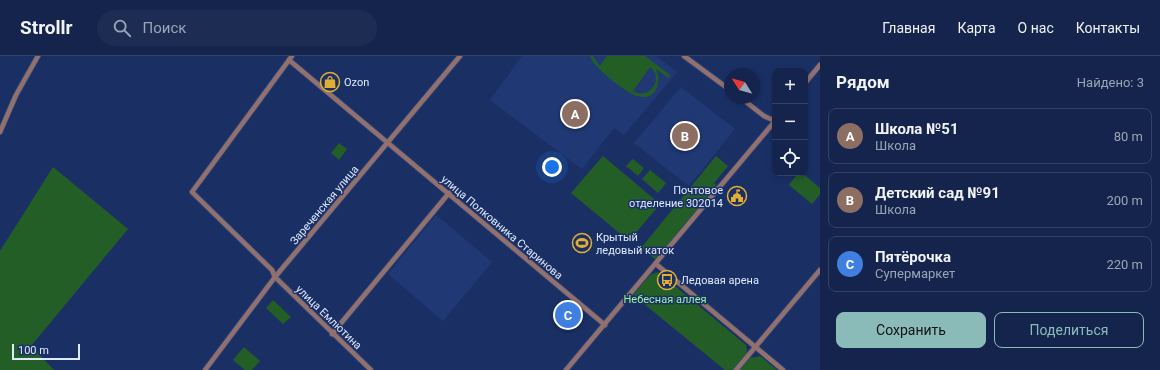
<!DOCTYPE html>
<html lang="ru">
<head>
<meta charset="utf-8">
<style>
	:root { --surface:#14244c; --page:#1d2c53; --text:#f1f3f6; --muted:#9da4b5; --line:#334164; --accent:#8bbbb9 }
	body { margin:0; font-family:Roboto,sans-serif; background:var(--page); color:var(--text) }
	.controls { position:absolute; right:12px; top:12px; display:grid; overflow:hidden; border-radius:8px; box-shadow:0 2px 6px #0003 }
	.controls button { width:36px; height:36px; display:grid; place-items:center; padding:0; border:0; border-bottom:1px solid var(--line); background:var(--surface); color:var(--text); font:20px sans-serif }
	.compass { position:absolute; left:724px; top:12px; width:36px; height:36px; border-radius:50%; background:var(--surface); box-shadow:0 2px 6px #0003; rotate:307deg }
	.scale { position:absolute; left:12px; bottom:10px; width:68px; box-sizing:border-box; padding-left:4px; border:2px solid #e0eafe; border-top:0; font-size:11px; line-height:14px; white-space:nowrap; color:#e0eafe; -webkit-text-stroke:3px #1a3065; paint-order:stroke }
	.you { position:absolute; left:552px; top:111px; width:14px; height:14px; margin:-10px; border:3px solid #fff; border-radius:50%; background:#1a73e8; box-shadow:0 0 0 6px #1a73e833 }
	.badge { display:grid; place-items:center; width:26px; height:26px; border-radius:50%; background:var(--accent); color:#fff; font-size:13px; font-weight:700 }
	.pin { position:absolute; translate:-50% -50%; border:2px solid #fff; box-shadow:0 1px 4px #0006 }
	.list { margin:0; padding:0; list-style:none }
	h2 { display:flex; justify-content:space-between; align-items:center; height:52px; margin:0; padding:0 16px; font-size:17px }
	h2 small { font-size:13px; font-weight:400; color:var(--muted) }
	.list li { display:grid; grid-template-columns:26px 1fr auto; gap:12px; align-items:center; box-sizing:border-box; height:56px; margin:0 8px 8px; padding:0 8px; border:1px solid var(--line); border-radius:8px }
	.list b { display:block; font-size:15px; white-space:nowrap }
	.list p { margin:0; font-size:13px; white-space:nowrap; color:var(--muted) }
	.list em { font-size:13px; font-style:normal; color:var(--muted) }
	.actions { display:flex; gap:8px; padding:12px 16px }
	.actions a { flex:1; padding:9px 0; border:1px solid var(--accent); border-radius:8px; text-align:center; font-size:14px; color:var(--accent) }
	.actions .main { background:var(--accent); color:#111 }
	.icon { flex:none; width:22px; height:22px; fill:none; stroke:currentColor; stroke-width:2; stroke-linecap:round; stroke-linejoin:round }
	.map { position:relative; flex:none; width:820px; height:314px; overflow:hidden }
	header { display:flex; align-items:center; gap:24px; box-sizing:border-box; height:56px; padding:0 20px; background:var(--surface); border-bottom:1px solid var(--line) }
	header strong { font-size:19px }
	nav { display:flex; gap:22px; margin-inline-start:auto; font-size:14px }
	.search { width:280px; height:36px; background:var(--page); display:flex; align-items:center; gap:10px; box-sizing:border-box; padding:0 14px; border-radius:22px; color:var(--muted); font-size:15px }
	main { display:flex }
	aside { flex:1; background:var(--surface) }
	.map>svg:first-child { display:block }
	.built { fill:#203974 }
	.green { fill:#245e27; fill-rule:evenodd }
	.lines { fill:none; stroke-linecap:round; stroke-linejoin:round }
	.minor-casing { stroke:#364a7a; stroke-width:6 }
	.minor { stroke:#92706d; stroke-width:4.5 }
	.labels { text-anchor:middle; stroke-width:3; stroke-linejoin:round; paint-order:stroke }
	.poi-label { font-size:11px; fill:#e0eafe; stroke:#1a3065; text-anchor:start }
	.street-label { font-size:11px; fill:#e0eafe; stroke:#1a3065 }
	.park-label { font-size:11px; fill:#9df79e; stroke:#1a3065 }
</style>
</head>
<body>
<header>
<strong>Strollr</strong>
<div class="search"><svg class="icon" aria-label="search" viewBox="0 0 24 24"><circle cx="10" cy="10" r="6"/><path d="M15 15l6 6"/></svg>Поиск</div>
<nav><a>Главная</a><a>Карта</a><a>О нас</a><a>Контакты</a></nav>
</header>
<main>
<div class="map">
<svg width="820" height="314" viewBox="0 0 820 314">
	<rect width="100%" height="100%" fill="#1a3065"/>
	<!-- built -->
	<g class="built">
		<polygon points="522,0 656,0 677,16 624,79 614,72 582,113 490,44"/>
		<polygon points="681,31 735,73 689,130 634,87"/>
		<polygon points="436,159 492,206 443,265 388,218"/>
	</g>
	<!-- green -->
	<g class="green">
		<path d="M 590,0 L 593,0 L 600,10 L 607,0 L 645,0 L 670,19 L 668,22 L 656,13 C 663,26 655,46 637,40 C 626,37 593,11 590,0 ZM 650,11 C 665,23 649,45 633,35 Z"/>
		<polygon points="339,87 347,93 339,104 331,97"/>
		<polygon points="603,100 660,148 629,185 571,137"/>
		<polygon points="716,100 728,110 714,127 717,130 656,204 641,192"/>
		<polygon points="633,103 644,112 638,120 626,110"/>
		<polygon points="53,111 128,173 31,290 54,314 0,314 0,195"/>
		<polygon points="650,114 666,127 658,137 642,123"/>
		<polygon points="798,117 802,117 820,132 820,138 812,148 789,129"/>
		<polygon points="658,216 746,289 747,297 733,314 725,314 633,239 650,219"/>
		<polygon points="273,244 291,261 283,268 266,252"/>
		<polygon points="244,291 260,305 252,314 245,314 233,304"/>
		<polygon points="760,300 777,314 739,314 750,302"/>
	</g>
	<g class="lines">
		<defs>
			<g id="minor">
				<polyline points="292,0 192,136 272,214 275,221 371,314"/>
				<polyline points="684,0 730,34"/>
				<polyline points="289,4 605,269"/>
				<polyline points="805,27 820,9"/>
				<polyline points="741,42 764,60 775,65"/>
				<polyline points="0,76 16,39 38,0"/>
				<polyline points="656,208 783,314"/>
				<polyline points="332,278 449,137"/>
				<polyline points="205,314 275,221 460,0"/>
				<polyline points="566,314 775,65"/>
				<polyline points="736,314 820,214"/>
			</g>
		</defs>
		<!-- minor casing -->
		<use href="#minor" class="minor-casing"/>
		<!-- minor -->
		<use href="#minor" class="minor"/>
	</g>
	<!-- icons -->
	<defs>
		<symbol id="shop-ring" viewBox="-11 -11 22 22"><circle r="9.5" fill="#1a3065" stroke="#e2af34" stroke-width="1.5"/><path d="M-5-2.5h2.3a2.7 3.5 0 0 1 5.4 0H5L5.5 6h-11ZM-1.5-2.5h3a1.5 2.3 0 0 0-3 0Z" fill="#e2af34"/></symbol>
		<symbol id="civic-ring" viewBox="-11 -11 22 22"><circle r="9.5" fill="#1a3065" stroke="#e2af34" stroke-width="1.5"/><path d="M-.6-6.5H3V-4.5H.6V-3L4-1V1h2V6H-6V1h2V-1L-.6-3ZM-1.2 2.5V6h2.4V2.5Z" fill="#e2af34"/></symbol>
		<symbol id="stadium-ring" viewBox="-11 -11 22 22"><circle r="9.5" fill="#1a3065" stroke="#e2af34" stroke-width="1.5"/><path d="M0-5a6.5 5 0 1 0 0 10a6.5 5 0 1 0 0-10ZM-3.5-1.8h7v3.6h-7Z" fill="#e2af34"/></symbol>
		<symbol id="bus-ring" viewBox="-11 -11 22 22"><circle r="9.5" fill="#1a3065" stroke="#e2af34" stroke-width="1.5"/><path d="M-5-6H5V4H4V6H2V4H-2V6H-4V4H-5ZM-3.5-4V0h7V-4ZM-3.5 1.2v1.5H-2V1.2ZM2 1.2v1.5H3.5V1.2Z" fill="#e2af34"/></symbol>
	</defs>
	<g fill-rule="evenodd">
		<use href="#shop-ring" x="319" y="15" width="22" height="22"/>
		<use href="#civic-ring" x="726" y="129" width="22" height="22"/>
		<use href="#stadium-ring" x="571" y="176" width="22" height="22"/>
		<use href="#bus-ring" x="656" y="213" width="22" height="22"/>
	</g>
	<g class="labels">
		<!-- poi labels -->
		<g class="poi-label">
			<text x="344" y="30">Ozon</text>
			<text x="723" y="138" text-anchor="end">Почтовое<tspan x="723" dy="13">отделение 302014</tspan></text>
			<text x="596" y="185">Крытый<tspan x="596" dy="13">ледовый каток</tspan></text>
			<text x="681" y="228">Ледовая арена</text>
		</g>
		<!-- street labels -->
		<g class="street-label">
			<text transform="translate(324 149) rotate(-50)" y="4">Зареченская улица</text>
			<text transform="translate(502 171) rotate(40)" y="4">улица Полковника Старинова</text>
			<text transform="translate(329 261) rotate(44)" y="4">улица Емлютина</text>
		</g>
		<!-- park labels -->
		<g class="park-label">
			<text x="665" y="247">Небесная аллея</text>
		</g>
	</g>
</svg>
<div class="controls">
<button>+</button>
<button>−</button>
<button><svg class="icon" aria-label="locate" viewBox="0 0 24 24"><circle cx="12" cy="12" r="6"/><path d="M12 2v4M12 18v4M2 12h4M18 12h4"/></svg></button>
</div>
<svg class="compass" viewBox="-18 -18 36 36"><path d="M0-13l5 13h-10z" fill="#e53935"/><path d="M0 13l5-13h-10z" fill="#9da4b5"/></svg>
<div class="scale">100 m</div>
<div class="you"></div>
<div class="pin badge" style="left:575px;top:58px;background:#8d6e63">A</div>
<div class="pin badge" style="left:685px;top:80px;background:#8d6e63">B</div>
<div class="pin badge" style="left:568px;top:259px;background:#3f7fe0">C</div>
</div>
<aside>
<h2>Рядом<small>Найдено: 3</small></h2>
<ul class="list">
<li><span class="badge" style="background:#8d6e63">A</span><div><b>Школа №51</b><p>Школа</p></div><em>80 m</em></li>
<li><span class="badge" style="background:#8d6e63">B</span><div><b>Детский сад №91</b><p>Школа</p></div><em>200 m</em></li>
<li><span class="badge" style="background:#3f7fe0">C</span><div><b>Пятёрочка</b><p>Супермаркет</p></div><em>220 m</em></li>
</ul>
<div class="actions"><a class="main">Сохранить</a><a>Поделиться</a></div>
</aside>
</main>
</body>
</html>
